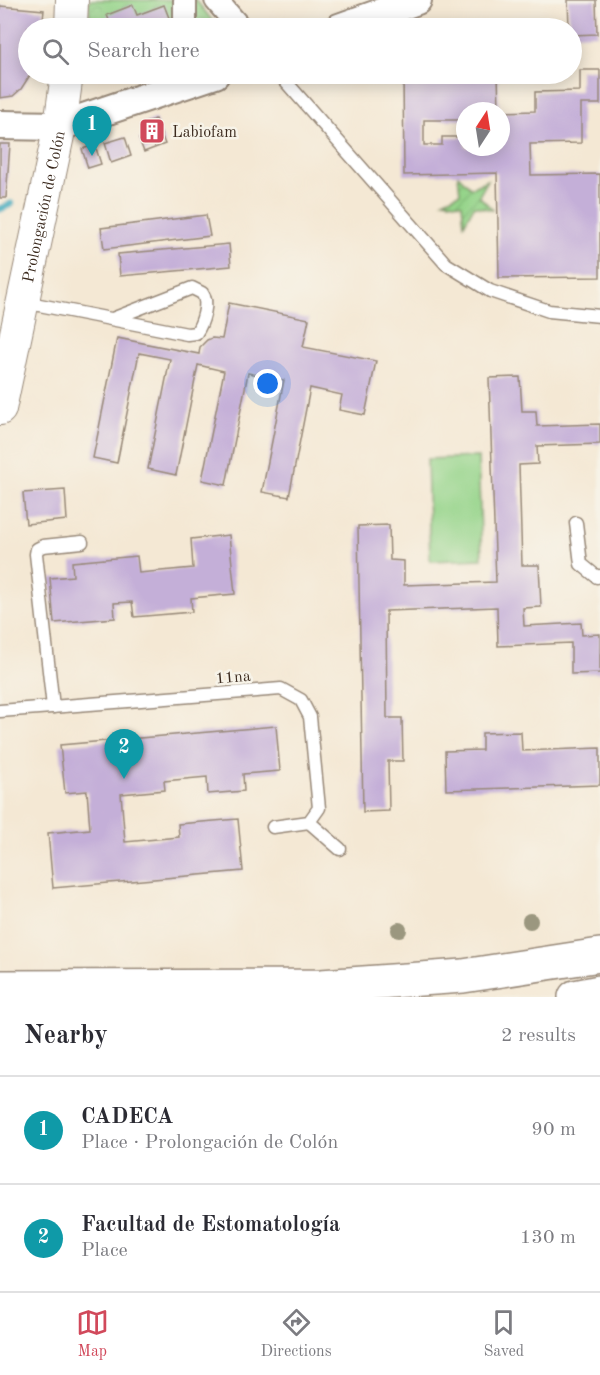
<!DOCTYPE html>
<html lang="en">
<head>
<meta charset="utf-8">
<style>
	:root { --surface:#fff; --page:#f2f2f3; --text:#2b2b33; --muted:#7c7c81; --line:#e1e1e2; --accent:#d1495b }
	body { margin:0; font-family:"Old Standard TT",serif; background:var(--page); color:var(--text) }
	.compass { position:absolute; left:456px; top:102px; width:54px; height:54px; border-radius:50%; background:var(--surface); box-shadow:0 3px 15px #0003; rotate:12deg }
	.you { position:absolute; left:268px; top:384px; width:21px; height:21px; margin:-15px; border:4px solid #fff; border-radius:50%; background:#1a73e8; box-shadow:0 0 0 9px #1a73e833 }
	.badge { display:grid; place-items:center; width:39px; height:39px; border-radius:50%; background:var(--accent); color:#fff; font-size:20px; font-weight:700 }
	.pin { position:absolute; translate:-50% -50px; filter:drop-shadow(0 2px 3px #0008) }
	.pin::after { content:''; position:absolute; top:32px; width:21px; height:18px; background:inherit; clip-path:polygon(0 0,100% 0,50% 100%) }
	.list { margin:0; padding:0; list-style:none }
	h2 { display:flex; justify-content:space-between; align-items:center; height:78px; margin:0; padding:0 24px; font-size:26px }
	h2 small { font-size:20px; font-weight:400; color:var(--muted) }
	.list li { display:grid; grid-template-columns:39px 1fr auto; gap:18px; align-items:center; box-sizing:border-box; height:108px; padding:0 24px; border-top:2px solid var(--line) }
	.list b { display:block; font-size:22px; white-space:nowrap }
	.list p { margin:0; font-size:20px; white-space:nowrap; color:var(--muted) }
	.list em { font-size:20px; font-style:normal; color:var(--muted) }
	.icon { flex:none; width:33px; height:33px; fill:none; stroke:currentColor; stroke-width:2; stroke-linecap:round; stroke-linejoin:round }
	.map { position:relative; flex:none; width:600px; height:997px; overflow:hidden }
	.search { position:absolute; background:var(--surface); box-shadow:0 3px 15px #0003; left:18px; right:18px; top:18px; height:66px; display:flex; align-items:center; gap:15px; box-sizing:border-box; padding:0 21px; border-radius:33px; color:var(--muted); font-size:22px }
	.sheet { height:294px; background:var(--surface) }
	nav { display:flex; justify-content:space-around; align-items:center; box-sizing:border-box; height:84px; border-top:2px solid var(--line); background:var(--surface); font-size:16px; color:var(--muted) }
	nav a { display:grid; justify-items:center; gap:3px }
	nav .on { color:var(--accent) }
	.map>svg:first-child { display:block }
	.park { fill:url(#park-crowns); stroke:#687f54; stroke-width:1.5 }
	.garden { fill:url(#garden-furrows); stroke:#687f54; stroke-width:1.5 }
	.pitch { fill:#95d48a; stroke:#687f54; stroke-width:1.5 }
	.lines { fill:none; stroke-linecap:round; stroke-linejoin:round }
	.stream { stroke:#3fabbe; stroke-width:7 }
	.building { fill:#c4afd8 }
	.service-casing { stroke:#988979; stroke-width:15 }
	.minor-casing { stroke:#988979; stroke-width:26 }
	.tertiary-casing { stroke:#988979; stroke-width:32 }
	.secondary-casing { stroke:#988979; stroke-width:34 }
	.trunk-casing { stroke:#988979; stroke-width:36 }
	.service { stroke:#fff; stroke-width:12 }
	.minor { stroke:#fff; stroke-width:22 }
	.tertiary { stroke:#fff; stroke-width:28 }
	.secondary { stroke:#fff; stroke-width:32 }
	.trunk { stroke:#fff; stroke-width:33 }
	.tree { fill:#9b977f }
	.labels { text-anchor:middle; stroke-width:5; stroke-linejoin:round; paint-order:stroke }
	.poi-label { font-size:16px; fill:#3b2a1e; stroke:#f7f3e8; text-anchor:start }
	.street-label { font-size:16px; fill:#3b2a1e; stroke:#f7f3e8 }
</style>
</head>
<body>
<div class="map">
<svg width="600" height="997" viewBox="0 0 600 997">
	<defs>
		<pattern id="park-crowns" width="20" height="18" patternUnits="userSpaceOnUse" patternTransform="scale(1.5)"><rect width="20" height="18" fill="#95d48a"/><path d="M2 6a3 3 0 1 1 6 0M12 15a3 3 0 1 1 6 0" fill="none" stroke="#81b677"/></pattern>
		<pattern id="garden-furrows" width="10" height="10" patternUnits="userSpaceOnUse" patternTransform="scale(1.5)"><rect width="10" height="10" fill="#95d48a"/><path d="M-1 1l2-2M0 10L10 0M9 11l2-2" fill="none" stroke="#81b677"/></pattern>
	</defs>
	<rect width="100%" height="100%" fill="#f7f3e8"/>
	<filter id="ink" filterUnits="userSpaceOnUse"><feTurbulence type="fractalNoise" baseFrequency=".0167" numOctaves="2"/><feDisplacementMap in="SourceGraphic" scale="12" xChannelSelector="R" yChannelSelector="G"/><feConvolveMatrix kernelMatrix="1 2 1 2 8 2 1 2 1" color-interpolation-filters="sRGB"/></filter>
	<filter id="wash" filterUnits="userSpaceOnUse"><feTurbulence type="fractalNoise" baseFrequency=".008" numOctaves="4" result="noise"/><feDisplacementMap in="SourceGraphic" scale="24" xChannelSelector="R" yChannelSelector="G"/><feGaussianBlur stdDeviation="1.35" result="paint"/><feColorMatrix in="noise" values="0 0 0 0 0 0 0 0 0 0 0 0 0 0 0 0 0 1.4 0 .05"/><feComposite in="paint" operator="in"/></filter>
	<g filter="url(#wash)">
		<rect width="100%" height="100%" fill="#f4e8d4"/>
		<!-- park -->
		<polygon class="park" points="89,0 196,0 218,28 90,28"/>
		<!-- garden -->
		<polygon class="garden" points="458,175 471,188 488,180 479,196 493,210 474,206 464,224 462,204 443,201 460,193"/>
		<!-- pitch -->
		<polygon class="pitch" points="478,457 482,559 430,561 427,459"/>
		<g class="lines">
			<!-- stream -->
			<polyline class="stream" points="0,209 11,204"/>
		</g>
		<g id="blocks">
			<!-- building -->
			<g class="building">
				<polygon points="568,0 596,0 597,34 572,35 572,28 569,28"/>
				<polygon points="133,5 137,15 164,5 173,28 112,28 107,15"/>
				<polygon points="0,6 44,10 42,28 28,28 30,75 21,89 13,96 0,98"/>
				<polygon points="580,70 600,70 600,104 581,104 581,143 530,144 531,175 600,174 600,277 499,278 497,173 404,175 403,74 498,74 499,111 465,111 465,120 424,120 424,145 442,145 442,137 465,137 465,147 501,147 501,112 535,111 535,92 580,91"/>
				<polygon points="155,119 165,144 144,152 139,139 145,137 141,125"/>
				<polygon points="125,137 131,156 111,163 105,143"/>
				<polygon points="0,144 10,144 6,198 0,198"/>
				<polygon points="95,145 101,164 88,168 82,149"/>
				<polygon points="206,215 210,236 104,249 101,228"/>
				<polygon points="229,244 231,266 120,276 118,254"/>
				<polygon points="229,303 309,319 303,347 376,361 365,415 339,410 342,395 310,388 289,497 262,492 284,380 248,373 226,485 202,480 224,371 198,365 176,475 148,469 170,359 139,353 117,463 93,458 117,338 199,354 200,347 207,340 212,338 222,339"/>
				<polygon points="520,377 522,411 536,411 537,426 600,424 600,444 537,446 538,464 519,465 522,565 539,565 541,607 523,608 524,626 581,623 582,635 600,634 600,673 571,674 571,643 498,646 497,607 386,611 387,718 402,718 403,761 388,761 389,811 363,812 358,526 389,525 390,560 404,561 404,585 496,582 489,378"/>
				<polygon points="65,490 67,520 26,524 23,493"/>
				<polygon points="229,535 235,594 191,598 192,612 134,617 132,602 114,603 115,618 54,623 50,578 73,576 72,562 137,556 139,573 193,568 191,539"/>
				<polygon points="276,726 280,771 243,774 244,791 208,794 207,777 164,781 165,790 121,794 125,842 179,837 178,824 238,819 243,871 53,888 48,833 90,829 87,791 65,793 60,745"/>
				<polygon points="521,732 522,751 600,748 600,785 446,790 445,751 482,750 482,733"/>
			</g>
		</g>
	</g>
	<g filter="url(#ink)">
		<use href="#blocks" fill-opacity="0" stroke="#988979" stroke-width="1.5"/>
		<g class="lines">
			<defs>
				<g id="service">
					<polyline points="279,74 446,264 490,291 549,311 600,316"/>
					<path d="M 24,302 L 187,334 L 196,333 C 202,324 210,303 202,293 C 200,292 194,289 192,288 L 112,319"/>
					<polyline points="576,523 581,564 597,577 600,576"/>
					<polyline points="53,707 36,554 37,549 43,546 82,542"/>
					<polyline points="0,711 281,689 301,700 310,717 319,808 309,822 273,827"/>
					<polyline points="309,822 340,849"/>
				</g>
				<g id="minor">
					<polyline points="185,0 185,28"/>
					<polyline points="216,0 240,28"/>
				</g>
				<g id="tertiary">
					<polyline points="339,28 417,0"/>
					<polyline points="0,125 60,126 215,74"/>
				</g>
				<g id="secondary">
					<polyline points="71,28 72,0"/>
					<path id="s1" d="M 0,409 L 60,126 L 67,74"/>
				</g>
				<g id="trunk">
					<polyline points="0,987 321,986 463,976 600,955"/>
					<polyline points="575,997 600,992"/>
				</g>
			</defs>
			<!-- service casing -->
			<use href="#service" class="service-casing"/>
			<!-- minor casing -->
			<use href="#minor" class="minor-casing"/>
			<!-- tertiary casing -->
			<use href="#tertiary" class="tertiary-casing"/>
			<!-- secondary casing -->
			<use href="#secondary" class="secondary-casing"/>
			<!-- trunk casing -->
			<use href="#trunk" class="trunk-casing"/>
			<!-- service -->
			<use href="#service" class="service"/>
			<!-- minor -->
			<use href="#minor" class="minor"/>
			<!-- tertiary -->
			<use href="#tertiary" class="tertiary"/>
			<!-- secondary -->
			<use href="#secondary" class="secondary"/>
			<!-- trunk -->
			<use href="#trunk" class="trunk"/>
		</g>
		<!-- trees -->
		<g class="tree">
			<circle cx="530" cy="921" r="8"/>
			<circle cx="399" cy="930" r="8"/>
		</g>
	</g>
	<!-- icons -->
	<defs>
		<symbol id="building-square" viewBox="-11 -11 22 22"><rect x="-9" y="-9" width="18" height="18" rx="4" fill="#d1495b" stroke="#f7f3e8"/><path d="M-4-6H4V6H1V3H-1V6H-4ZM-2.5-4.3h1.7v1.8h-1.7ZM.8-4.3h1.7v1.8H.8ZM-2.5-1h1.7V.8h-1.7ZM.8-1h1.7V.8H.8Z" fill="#fff"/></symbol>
	</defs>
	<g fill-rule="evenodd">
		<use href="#building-square" x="137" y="116" width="30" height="30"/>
	</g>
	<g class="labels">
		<!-- poi labels -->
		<g class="poi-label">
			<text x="172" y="137">Labiofam</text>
		</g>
		<!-- street labels -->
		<g class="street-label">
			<text dy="6" stroke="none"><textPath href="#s1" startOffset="207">Prolongación de Colón</textPath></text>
			<text transform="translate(233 676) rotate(-5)" y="6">11na</text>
		</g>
	</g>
</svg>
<svg class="compass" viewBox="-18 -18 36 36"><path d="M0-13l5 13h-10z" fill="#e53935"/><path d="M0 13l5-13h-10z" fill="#7c7c81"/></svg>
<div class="you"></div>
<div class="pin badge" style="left:92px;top:156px;background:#0f9aa8">1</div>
<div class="pin badge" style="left:124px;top:779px;background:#0f9aa8">2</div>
<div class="search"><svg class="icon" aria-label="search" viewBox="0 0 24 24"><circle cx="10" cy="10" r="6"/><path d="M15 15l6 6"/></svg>Search here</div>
</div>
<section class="sheet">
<h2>Nearby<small>2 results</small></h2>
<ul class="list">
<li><span class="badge" style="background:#0f9aa8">1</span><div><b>CADECA</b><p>Place · Prolongación de Colón</p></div><em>90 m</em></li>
<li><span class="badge" style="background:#0f9aa8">2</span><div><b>Facultad de Estomatología</b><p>Place</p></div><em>130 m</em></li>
</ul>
</section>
<nav>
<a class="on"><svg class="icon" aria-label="map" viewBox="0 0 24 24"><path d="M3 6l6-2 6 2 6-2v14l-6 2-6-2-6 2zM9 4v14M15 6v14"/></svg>Map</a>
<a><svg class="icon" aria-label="directions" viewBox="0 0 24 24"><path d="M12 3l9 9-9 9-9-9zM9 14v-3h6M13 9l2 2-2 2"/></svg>Directions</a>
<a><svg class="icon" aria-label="saved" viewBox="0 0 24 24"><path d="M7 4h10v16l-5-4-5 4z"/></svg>Saved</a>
</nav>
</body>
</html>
